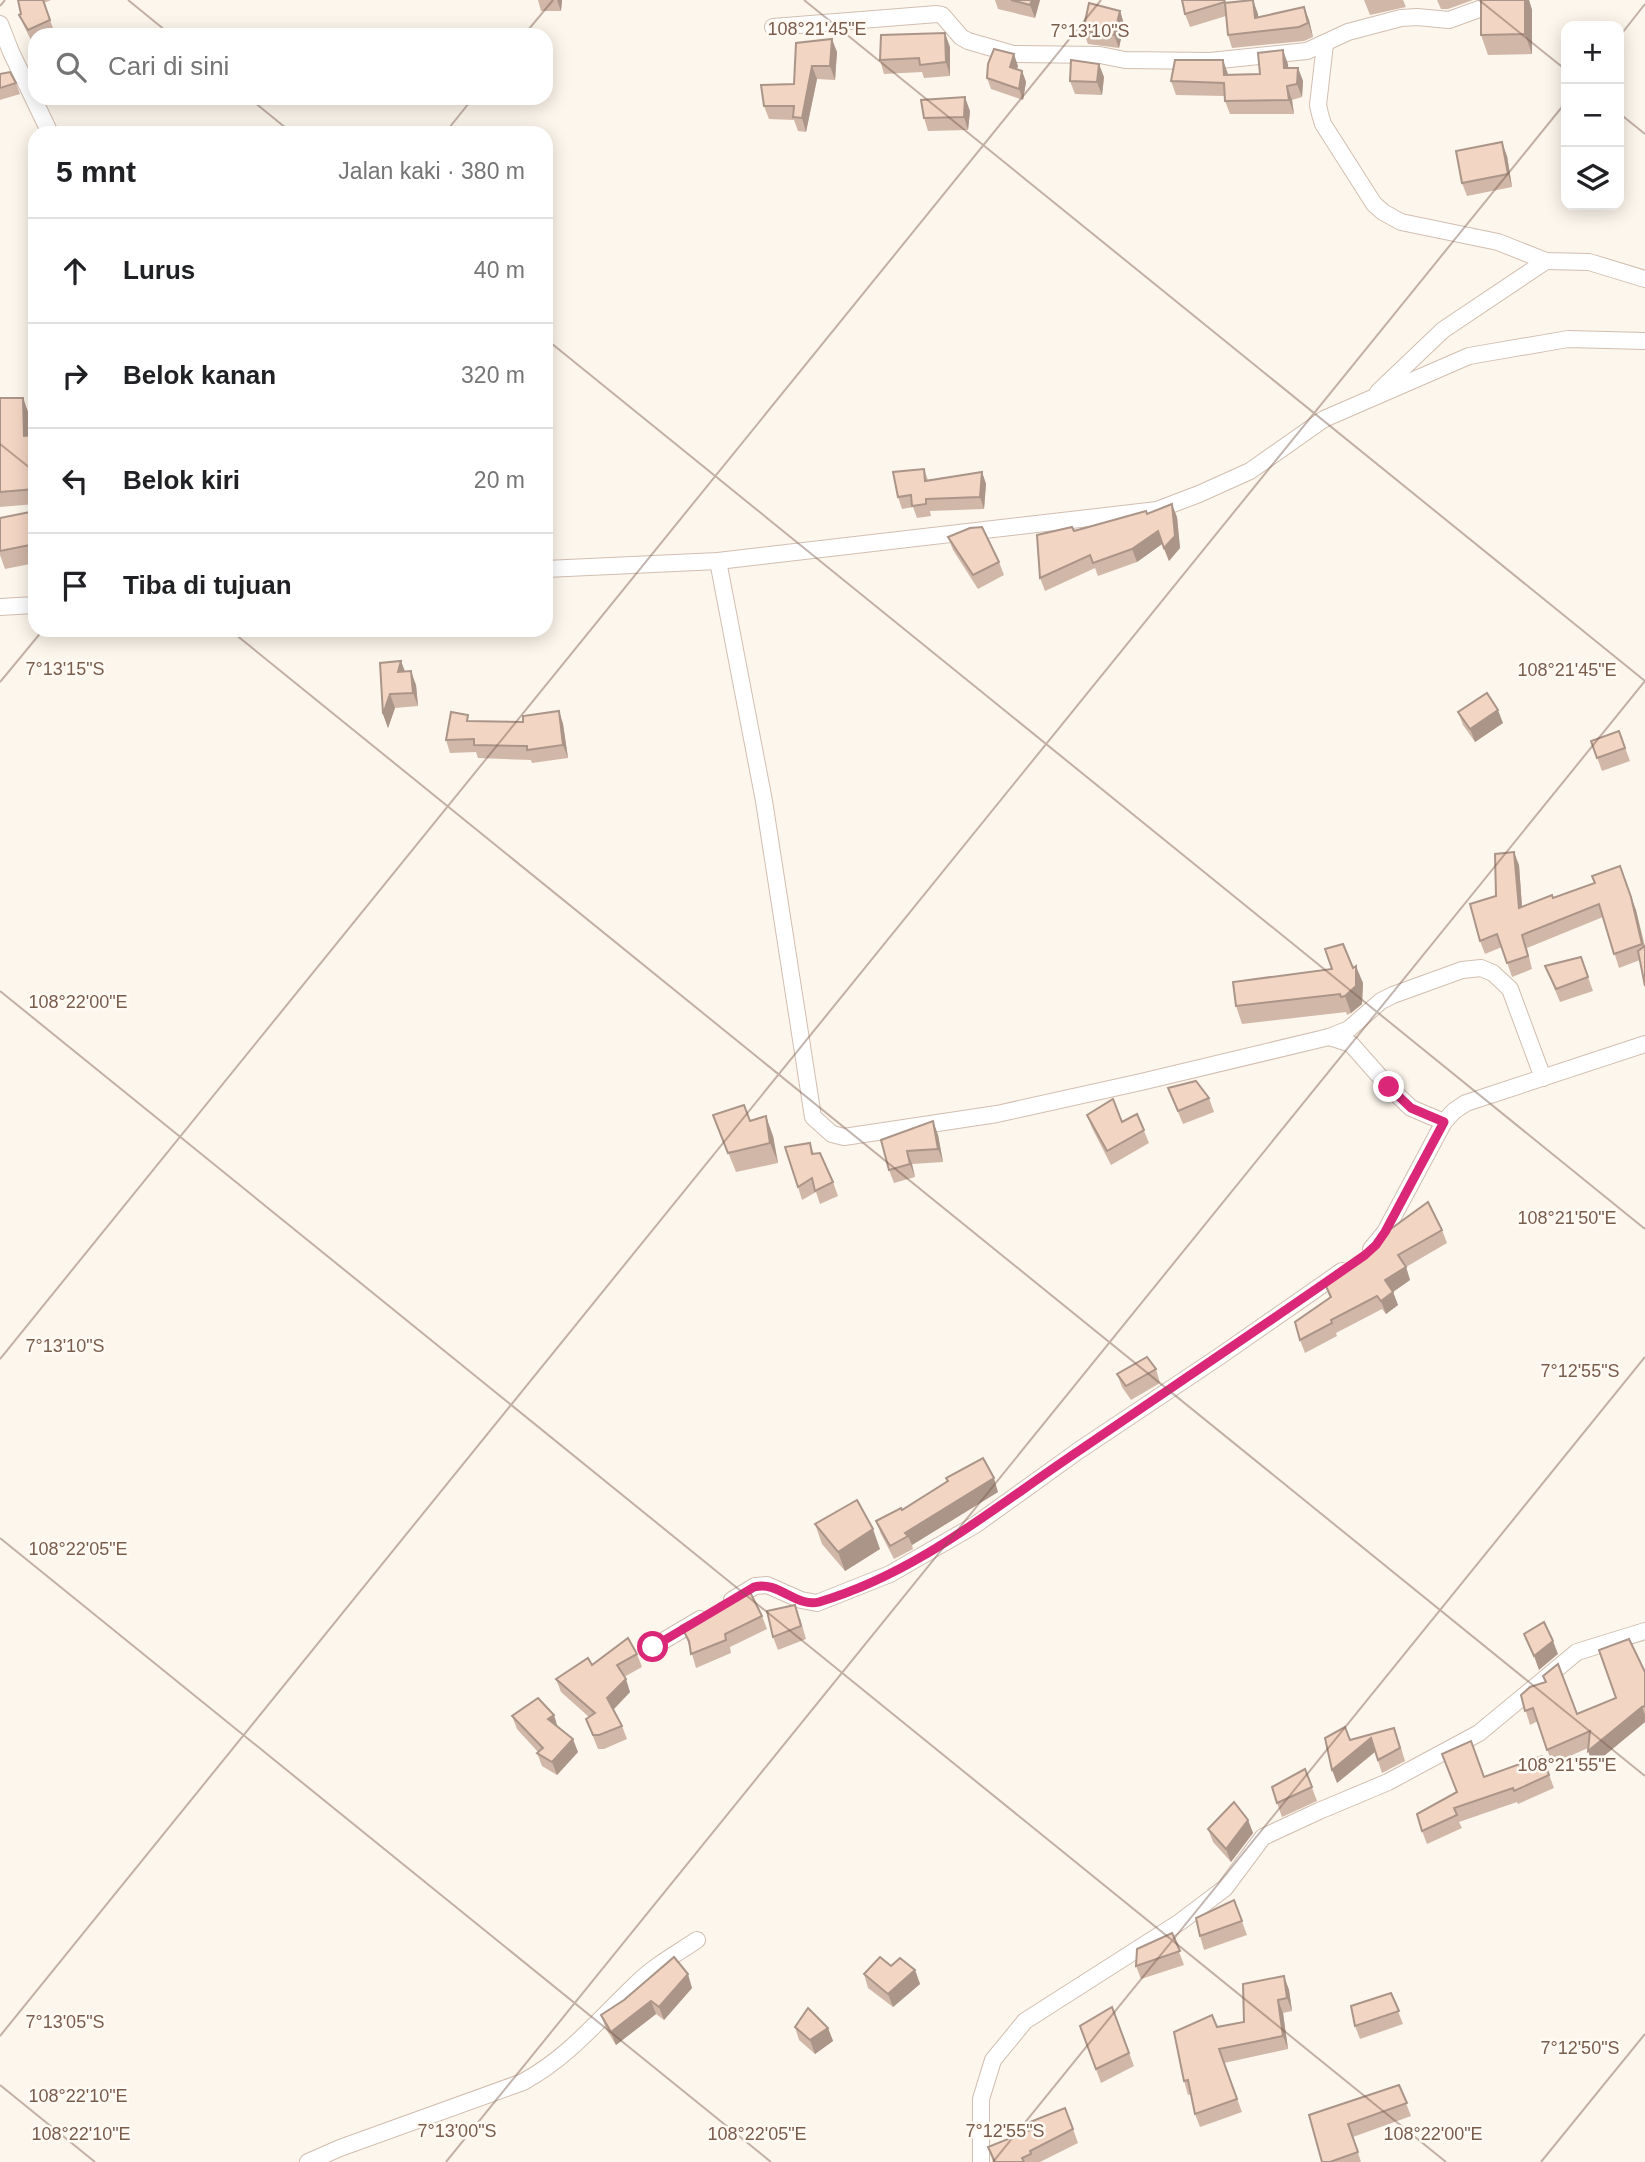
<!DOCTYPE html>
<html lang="id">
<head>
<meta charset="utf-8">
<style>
	:root { --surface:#fff; --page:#f2f2f2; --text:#202124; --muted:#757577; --line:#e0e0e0 }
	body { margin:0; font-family:Arial,sans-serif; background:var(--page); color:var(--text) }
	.controls { position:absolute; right:21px; top:21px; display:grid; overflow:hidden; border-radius:14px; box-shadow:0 4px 18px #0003 }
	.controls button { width:63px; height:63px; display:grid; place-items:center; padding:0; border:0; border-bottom:2px solid var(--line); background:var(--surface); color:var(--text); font:35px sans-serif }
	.stop { position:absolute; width:21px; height:21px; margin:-16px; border:5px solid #db2777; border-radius:50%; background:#fff }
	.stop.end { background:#db2777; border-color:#fff; box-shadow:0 2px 7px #0008 }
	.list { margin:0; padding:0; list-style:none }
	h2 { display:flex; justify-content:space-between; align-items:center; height:91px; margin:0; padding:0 28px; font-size:30px }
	h2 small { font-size:23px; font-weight:400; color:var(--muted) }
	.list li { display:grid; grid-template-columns:46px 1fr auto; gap:21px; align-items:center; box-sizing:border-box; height:105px; padding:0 28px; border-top:2px solid var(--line) }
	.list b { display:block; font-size:26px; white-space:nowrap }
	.list em { font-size:23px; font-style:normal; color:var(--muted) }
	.icon { flex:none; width:38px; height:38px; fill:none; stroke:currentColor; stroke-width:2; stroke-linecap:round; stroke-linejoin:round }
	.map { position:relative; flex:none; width:1645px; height:2162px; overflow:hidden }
	.search { position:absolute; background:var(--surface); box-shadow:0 4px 18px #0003; left:28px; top:28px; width:525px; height:77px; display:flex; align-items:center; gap:18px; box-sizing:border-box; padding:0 24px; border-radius:21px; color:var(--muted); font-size:26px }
	.panel { position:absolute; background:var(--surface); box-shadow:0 4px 18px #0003; left:28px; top:126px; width:525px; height:511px; border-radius:21px }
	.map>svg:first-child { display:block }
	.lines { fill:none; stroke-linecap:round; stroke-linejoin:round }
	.street-casing { stroke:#d1beb0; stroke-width:18 }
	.street { stroke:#fff; stroke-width:16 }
	.wall { fill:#d1b7a8 }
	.shaded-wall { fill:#aa9588 }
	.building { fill:#f3d5c3; stroke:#aa9588; stroke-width:2 }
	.route { stroke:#db2777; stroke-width:9 }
	.ticks { fill:none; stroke:#7a5c4d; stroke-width:2; stroke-opacity:0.45 }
	.ticks-label { font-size:18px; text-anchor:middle; fill:#7a5c4d; stroke:#fffaf3; stroke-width:5; stroke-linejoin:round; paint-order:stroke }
</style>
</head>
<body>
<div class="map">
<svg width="1645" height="2162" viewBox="0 0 1645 2162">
	<rect width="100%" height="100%" fill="#fdf6ec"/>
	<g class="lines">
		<defs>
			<g id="street">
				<polyline points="0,24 11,52 50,133"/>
				<polyline points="773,27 937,14 942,15 961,37 968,41 1013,54 1100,55 1125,60 1210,61 1307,51 1348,32 1401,18 1417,17 1449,20 1504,0"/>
				<polyline points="1325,44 1318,105 1320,114 1323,124 1374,204 1383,212 1401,222 1498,242 1546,261 1589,262 1645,279"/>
				<polyline points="1378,392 1443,330 1546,261"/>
				<polyline points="718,561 764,801 813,1117 832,1134 844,1137 997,1114 1141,1082 1329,1037 1349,1029 1381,1001 1393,995 1462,970 1481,968 1493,973 1510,989 1543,1078"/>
				<polyline points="546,569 718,561 1157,510 1199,494 1250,471 1324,419 1469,356 1568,339 1645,341"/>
				<polyline points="0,607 35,605"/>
				<polyline points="1329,1037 1351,1044 1389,1087 1411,1108 1444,1122"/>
				<polyline points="1371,1249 1385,1232 1444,1122 1454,1111 1466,1103 1645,1044"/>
				<polyline points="732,1600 755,1586 767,1585 801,1600 817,1603 890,1574 975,1525 1078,1451 1220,1356 1342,1271"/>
				<polyline points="653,1647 700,1619"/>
				<path d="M 308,2162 L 340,2148 L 523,2082 C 570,2056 598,2020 636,1984 C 654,1966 676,1954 697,1940"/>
				<polyline points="981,2162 981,2099 993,2060 1025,2021 1180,1922 1225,1888 1263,1837 1319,1811 1388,1782 1479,1733 1577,1652 1645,1631"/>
			</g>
		</defs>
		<!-- street casing -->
		<use href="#street" class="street-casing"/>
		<!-- street -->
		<use href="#street" class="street"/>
	</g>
	<!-- wall -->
	<g class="wall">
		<polygon points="18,0 51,0 44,3 54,31 47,35 35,35 35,40 32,42 24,26 19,15 21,14"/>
		<polygon points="538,0 562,0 561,11 541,11"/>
		<polygon points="995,0 1040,0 1035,18 998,9"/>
		<polygon points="1182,0 1225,0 1225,3 1253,0 1258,17 1304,7 1309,20 1313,37 1304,41 1232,48 1228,35 1226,16 1190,27 1185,14"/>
		<polygon points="1364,0 1403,0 1406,7 1370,15"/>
		<polygon points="1437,0 1473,0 1448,9 1441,9"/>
		<polygon points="1481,0 1529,0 1532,10 1532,54 1488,55 1481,35"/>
		<polygon points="1120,11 1124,24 1119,48 1088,44 1083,31"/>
		<polygon points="796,43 837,52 835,80 817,79 806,132 798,131 794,120 769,119 764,106 794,84"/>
		<polygon points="950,47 950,76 924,78 922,72 884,74 880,60"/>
		<polygon points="1288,64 1288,68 1298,68 1303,81 1302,97 1292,100 1294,114 1230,114 1225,101 1225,96 1176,95 1171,81 1228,74 1228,75 1260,74"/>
		<polygon points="1018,66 1017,69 1022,71 1026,82 1023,100 991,89 987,78"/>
		<polygon points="0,74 16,83 20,94 0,100"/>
		<polygon points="1104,77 1102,95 1075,94 1070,81"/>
		<polygon points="970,111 968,130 928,131 924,118"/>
		<polygon points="1507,156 1512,187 1467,196 1462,183"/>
		<polygon points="0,398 23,398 28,412 29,435 35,435 35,504 0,507"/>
		<polygon points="924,469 928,480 982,472 986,484 984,509 930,511 931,516 917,518 913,507 902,509 898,497"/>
		<polygon points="35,511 35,563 5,569 0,555 0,518"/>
		<polygon points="1146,511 1147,514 1177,517 1180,548 1169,561 1162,544 1137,562 1098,576 1095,568 1045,591 1040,578 1074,531"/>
		<polygon points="948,537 999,562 1004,575 978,589 953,550"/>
		<polygon points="380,663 405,672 416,685 418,706 395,708 388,728 383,714"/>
		<polygon points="559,711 563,724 568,758 532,763 531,760 478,758 476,752 450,753 446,740 471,721 523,722"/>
		<polygon points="1458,712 1503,723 1475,742 1463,725"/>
		<polygon points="1619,731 1630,761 1602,771 1591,741"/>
		<polygon points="1519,865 1522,907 1553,898 1595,883 1636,910 1645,946 1645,987 1640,960 1619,968 1603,917 1527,948 1532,969 1512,977 1502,947 1485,954 1480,941 1496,896"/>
		<polygon points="1581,957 1593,991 1560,1002 1545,966"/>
		<polygon points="1353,968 1363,983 1362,1004 1351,1013 1347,1015 1346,1012 1242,1024 1236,1006 1332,969"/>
		<polygon points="1168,1088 1209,1098 1214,1112 1183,1124"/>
		<polygon points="1137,1114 1149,1143 1111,1165 1092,1128 1087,1115 1122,1122"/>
		<polygon points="713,1115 750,1121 773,1136 778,1163 736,1172"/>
		<polygon points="933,1121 938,1135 943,1162 912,1164 915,1177 894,1183 889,1170"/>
		<polygon points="810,1143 814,1154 833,1182 838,1196 820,1204 816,1192 802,1200 798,1187"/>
		<polygon points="1442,1230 1447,1243 1406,1267 1410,1280 1393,1292 1398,1305 1386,1314 1382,1309 1336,1333 1337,1336 1305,1353 1300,1340 1330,1298 1324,1282 1374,1248 1373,1245"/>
		<polygon points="1156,1369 1160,1383 1131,1400 1122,1387 1117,1374"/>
		<polygon points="946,1478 998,1492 912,1545 913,1549 894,1559 881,1534 876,1521 902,1510 947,1482"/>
		<polygon points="815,1524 880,1549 845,1571 822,1544"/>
		<polygon points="762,1616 767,1629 730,1647 731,1653 696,1668 690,1647 681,1626"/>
		<polygon points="800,1618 806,1639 778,1650 773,1637"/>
		<polygon points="637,1654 642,1667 624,1677 630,1692 614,1709 622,1726 627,1739 604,1749 598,1749 586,1719 589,1717 561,1692 556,1679 592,1665"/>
		<polygon points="1645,1672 1645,1722 1593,1765 1588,1748 1552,1764 1538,1721 1530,1725 1521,1695 1577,1714 1616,1698"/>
		<polygon points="512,1716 558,1727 578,1752 557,1775 542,1766 537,1753 538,1752 517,1729"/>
		<polygon points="1350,1740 1399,1741 1405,1761 1382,1773 1375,1752 1337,1783"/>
		<polygon points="1542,1756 1554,1788 1518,1804 1517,1802 1459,1822 1462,1828 1427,1844 1422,1831 1457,1793 1484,1777"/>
		<polygon points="1305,1769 1317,1801 1282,1817 1277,1803"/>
		<polygon points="1248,1820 1253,1833 1231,1862 1213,1842 1208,1829"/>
		<polygon points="1234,1900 1247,1935 1204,1950 1200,1936"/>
		<polygon points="1172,1933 1184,1965 1141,1979 1136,1966"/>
		<polygon points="891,1966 915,1970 920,1984 893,2007 868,1988 864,1974"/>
		<polygon points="1284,1976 1289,1990 1292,2011 1283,2013 1288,2049 1224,2063 1242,2112 1200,2127 1195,2114 1191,2094 1188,2095 1184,2081 1217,2027 1244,2022"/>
		<polygon points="692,1988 664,2020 656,2014 616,2045 606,2029 601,2015 624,2000"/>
		<polygon points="1391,1993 1403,2024 1360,2039 1355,2026"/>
		<polygon points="1112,2007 1134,2066 1101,2083 1080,2026"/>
		<polygon points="795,2027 828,2028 833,2041 815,2054 799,2040"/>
		<polygon points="1399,2085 1411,2116 1353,2137 1361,2162 1322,2162 1309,2115"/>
		<polygon points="1030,2122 1073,2129 1078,2143 1040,2162 993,2162 988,2147 1032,2129"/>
	</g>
	<!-- shaded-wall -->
	<g class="shaded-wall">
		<polygon points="557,0 562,0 561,11"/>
		<polygon points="1032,0 1040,0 1035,18 1030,5"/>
		<polygon points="1253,0 1258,14 1259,31 1255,18"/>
		<polygon points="1525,0 1529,0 1532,10 1532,54 1525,34"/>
		<polygon points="1304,7 1309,20 1313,37 1308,23"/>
		<polygon points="1120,11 1124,24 1119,48 1114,35"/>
		<polygon points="945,33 950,47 950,76 946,62"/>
		<polygon points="832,39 837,52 835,80 830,66"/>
		<polygon points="1283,50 1288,64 1289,81 1284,68"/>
		<polygon points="1014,54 1018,66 1014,78 1010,67"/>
		<polygon points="1223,60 1228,74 1229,88 1224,75"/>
		<polygon points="1099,64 1104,77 1102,95 1097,82"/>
		<polygon points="812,66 817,79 806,132 802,118"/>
		<polygon points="1298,68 1303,81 1302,97 1297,84"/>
		<polygon points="1022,71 1026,82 1023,100 1019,89"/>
		<polygon points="1287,86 1292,100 1294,114 1289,100"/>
		<polygon points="965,97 970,111 968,130 964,117"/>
		<polygon points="1502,142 1507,156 1512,187 1508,174"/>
		<polygon points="23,398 28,412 29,451 24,436"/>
		<polygon points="982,472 986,484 984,509 980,497"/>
		<polygon points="1172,504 1177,517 1180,548 1169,561 1164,548"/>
		<polygon points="1158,531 1162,544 1137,562 1132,549"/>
		<polygon points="401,661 406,674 398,672"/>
		<polygon points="411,671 416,685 418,706 413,693"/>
		<polygon points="390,694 395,708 388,728 383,714"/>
		<polygon points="1498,710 1503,723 1475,742 1470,729"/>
		<polygon points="559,711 563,724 568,758 563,745"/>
		<polygon points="1514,852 1519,865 1523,921 1519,908"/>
		<polygon points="1620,866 1636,910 1645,951 1642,944"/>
		<polygon points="1356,966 1363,983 1362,1004 1351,1013 1345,996"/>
		<polygon points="766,1116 773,1136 778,1163 770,1143"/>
		<polygon points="933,1121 938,1135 943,1162 938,1149"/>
		<polygon points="907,1151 912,1164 915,1177 910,1164"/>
		<polygon points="1406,1267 1410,1280 1390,1294 1385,1280"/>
		<polygon points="1393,1292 1398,1305 1386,1314 1381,1301"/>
		<polygon points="994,1478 998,1492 912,1545 908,1536 905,1533"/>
		<polygon points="873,1529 880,1549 845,1571 838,1552"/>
		<polygon points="1553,1641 1558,1654 1539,1670 1534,1656"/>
		<polygon points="626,1679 630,1692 612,1711 607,1698"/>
		<polygon points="1642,1707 1645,1715 1645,1722 1593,1765 1588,1751"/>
		<polygon points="554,1715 558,1728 548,1719"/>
		<polygon points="1371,1738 1376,1751 1337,1783 1332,1770"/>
		<polygon points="573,1739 578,1752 557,1775 552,1762"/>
		<polygon points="1248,1820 1253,1833 1231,1862 1226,1849"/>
		<polygon points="915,1970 920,1984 893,2007 888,1994"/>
		<polygon points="688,1974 692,1988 664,2020 659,2007"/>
		<polygon points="1284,1976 1289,1990 1292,2011 1287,1998"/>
		<polygon points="1278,2000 1283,2013 1288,2049 1283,2036"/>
		<polygon points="651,2001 656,2014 616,2045 611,2032"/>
		<polygon points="828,2028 833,2041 815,2054 810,2040"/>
	</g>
	<!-- building -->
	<g class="building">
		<polygon points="18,0 43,0 50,20 28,30 19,15 21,14"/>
		<polygon points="1011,0 1032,0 1030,5"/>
		<polygon points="1182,0 1224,0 1225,2 1185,14"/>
		<polygon points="1253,0 1255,18 1304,7 1308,23 1299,27 1228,35 1225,3"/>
		<polygon points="1481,0 1525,0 1525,34 1481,35"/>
		<polygon points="1089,3 1120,11 1114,35 1083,31"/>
		<polygon points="945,33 946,62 920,65 919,58 880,60 881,35"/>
		<polygon points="832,39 830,66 812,66 802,118 793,117 794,106 764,106 761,85 794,84 796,43"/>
		<polygon points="994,49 1014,54 1010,67 1022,71 1019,89 987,78 988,64"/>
		<polygon points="1283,50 1284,68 1298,68 1297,84 1287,86 1289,100 1225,101 1224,83 1171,81 1175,60 1223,60 1224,75 1260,74 1258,53"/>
		<polygon points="1071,60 1099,64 1097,82 1070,81"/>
		<polygon points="10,72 16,83 0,88 0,74"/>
		<polygon points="965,97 964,117 924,118 921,100"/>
		<polygon points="1502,142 1508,174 1462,183 1456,151"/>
		<polygon points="0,398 23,398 24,436 35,435 35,489 0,492"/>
		<polygon points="924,469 925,481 982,472 980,497 926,499 926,504 912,506 911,495 898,497 893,472"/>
		<polygon points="1172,504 1175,536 1164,548 1158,531 1132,549 1093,563 1090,555 1040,578 1037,535 1072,527 1074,531 1146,511 1147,514"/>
		<polygon points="35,511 35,544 0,551 0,518"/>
		<polygon points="982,527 999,562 973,575 948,537 970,528"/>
		<polygon points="401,661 398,672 411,671 413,693 390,694 383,714 380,663"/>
		<polygon points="1487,693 1498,710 1470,729 1458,712"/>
		<polygon points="559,711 563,745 527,750 527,746 474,745 474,739 446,740 451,712 468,715 467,721 523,722 523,716"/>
		<polygon points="1619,731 1625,748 1597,758 1591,741"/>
		<polygon points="1514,852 1519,908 1552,895 1553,898 1595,883 1592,876 1620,866 1631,897 1642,944 1614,954 1599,904 1522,935 1528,956 1507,963 1497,934 1480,941 1470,904 1496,896 1495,854"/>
		<polygon points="1343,944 1353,968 1356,966 1356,986 1345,996 1341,997 1340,994 1236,1006 1233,982 1332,969 1325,949"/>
		<polygon points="1645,946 1645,986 1638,951"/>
		<polygon points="1581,957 1588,977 1556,989 1545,966"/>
		<polygon points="1196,1081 1209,1098 1178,1111 1168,1088"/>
		<polygon points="1113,1099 1122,1122 1137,1114 1144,1130 1107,1151 1087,1115"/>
		<polygon points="744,1105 750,1121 766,1116 770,1143 728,1153 713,1115"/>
		<polygon points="933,1121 938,1149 907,1151 910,1164 889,1170 881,1140"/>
		<polygon points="810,1143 812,1154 820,1153 833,1182 815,1191 812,1178 798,1187 785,1147"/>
		<polygon points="1428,1202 1442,1230 1398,1255 1406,1267 1385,1280 1393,1292 1381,1301 1377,1296 1331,1320 1332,1323 1300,1340 1295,1322 1331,1297 1324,1282 1374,1247 1373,1245 1381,1236"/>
		<polygon points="1147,1357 1156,1369 1126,1386 1117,1374"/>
		<polygon points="983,1458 994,1478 905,1533 908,1536 890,1546 876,1521 901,1508 902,1510 948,1481 946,1478"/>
		<polygon points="857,1500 873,1529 838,1552 815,1524"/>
		<polygon points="748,1588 762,1616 725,1634 726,1640 691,1654 689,1641 681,1626 720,1606 719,1604"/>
		<polygon points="795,1605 801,1626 773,1637 767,1611"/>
		<polygon points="1544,1622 1553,1641 1534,1656 1524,1634"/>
		<polygon points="628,1638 637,1654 617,1665 626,1679 607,1698 622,1726 599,1735 593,1735 586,1719 595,1713 556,1679 588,1658 592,1665"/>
		<polygon points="1629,1639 1645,1672 1645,1706 1642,1707 1588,1751 1590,1731 1547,1750 1533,1708 1525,1711 1521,1695 1530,1687 1546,1682 1543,1676 1558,1664 1577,1714 1616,1698 1599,1650"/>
		<polygon points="538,1698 554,1715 548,1719 573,1739 552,1762 537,1753 543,1748 512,1716"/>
		<polygon points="1345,1727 1350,1740 1394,1728 1400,1748 1378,1760 1371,1738 1332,1770 1325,1738"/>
		<polygon points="1471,1741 1484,1777 1542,1756 1549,1775 1514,1791 1513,1788 1454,1808 1457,1815 1422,1831 1417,1814 1457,1792 1442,1754"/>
		<polygon points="1305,1769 1312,1787 1277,1803 1272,1787"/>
		<polygon points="1234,1802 1248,1820 1226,1849 1208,1829"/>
		<polygon points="1234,1900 1242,1921 1200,1936 1196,1918"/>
		<polygon points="1172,1933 1180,1951 1136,1966 1137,1949"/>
		<polygon points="674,1957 688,1974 659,2007 651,2001 611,2032 601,2015 624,2000"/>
		<polygon points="880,1957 891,1966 900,1958 915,1970 888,1994 864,1974"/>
		<polygon points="1284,1976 1287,1998 1278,2000 1283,2036 1219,2049 1237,2099 1195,2114 1188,2080 1184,2081 1174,2032 1212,2015 1217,2027 1244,2022 1243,1984"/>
		<polygon points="1391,1993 1399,2011 1355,2026 1351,2006"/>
		<polygon points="1112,2007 1129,2053 1096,2069 1080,2026"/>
		<polygon points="808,2008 828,2028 810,2040 795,2027"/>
		<polygon points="1399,2085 1407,2103 1348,2124 1358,2152 1330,2162 1322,2162 1309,2115"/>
		<polygon points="1065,2108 1073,2129 1030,2151 1031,2154 1022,2158 1024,2162 995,2162 988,2147 1033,2129 1030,2122"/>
	</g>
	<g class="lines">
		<!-- route -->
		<path class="route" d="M 653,1647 L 754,1587 C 778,1580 796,1608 819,1602 C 918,1573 996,1506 1080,1450 C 1175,1385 1271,1321 1365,1255 L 1376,1245 L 1385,1232 L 1444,1122 L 1411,1108 L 1389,1087"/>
	</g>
	<!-- ticks -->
	<path class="ticks" d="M 128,0 L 171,35M 804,0 L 1645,681M 1479,0 L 1566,70M 0,6 L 5,0M 524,35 L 553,0M 1619,37 L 1645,4M 249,98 L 292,133M 1619,113 L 1645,134M 445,133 L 473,98M 546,339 L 1645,1229M 0,444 L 35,472M 230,630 L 1645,1776M 0,682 L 43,630M 0,991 L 1446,2162M 0,1359 L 1101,0M 0,1538 L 771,2162M 0,2036 L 1566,102M 0,2085 L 95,2162M 446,2162 L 1645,681M 993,2162 L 1645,1357M 1541,2162 L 1645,2034"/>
	<g class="ticks-label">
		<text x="817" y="35">108°21'45"E</text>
		<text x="1090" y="37">7°13'10"S</text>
		<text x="65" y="675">7°13'15"S</text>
		<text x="1567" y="676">108°21'45"E</text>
		<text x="78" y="1008">108°22'00"E</text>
		<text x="1567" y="1224">108°21'50"E</text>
		<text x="65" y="1352">7°13'10"S</text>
		<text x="1580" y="1377">7°12'55"S</text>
		<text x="78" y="1555">108°22'05"E</text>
		<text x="1567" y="1771">108°21'55"E</text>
		<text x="65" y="2028">7°13'05"S</text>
		<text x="1580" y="2054">7°12'50"S</text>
		<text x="78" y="2102">108°22'10"E</text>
		<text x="457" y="2137">7°13'00"S</text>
		<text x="1005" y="2137">7°12'55"S</text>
		<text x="81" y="2140">108°22'10"E</text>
		<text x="757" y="2140">108°22'05"E</text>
		<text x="1433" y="2140">108°22'00"E</text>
	</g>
</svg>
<div class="controls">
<button>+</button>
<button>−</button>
<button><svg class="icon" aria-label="layers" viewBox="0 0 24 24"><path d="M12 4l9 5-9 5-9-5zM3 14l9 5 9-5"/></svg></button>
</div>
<div class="stop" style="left:653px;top:1647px"></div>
<div class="stop end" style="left:1389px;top:1087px"></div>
<div class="search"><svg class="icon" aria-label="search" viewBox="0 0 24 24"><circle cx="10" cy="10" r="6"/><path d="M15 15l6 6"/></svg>Cari di sini</div>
<section class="panel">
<h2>5 mnt<small>Jalan kaki · 380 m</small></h2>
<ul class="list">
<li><svg class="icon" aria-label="ahead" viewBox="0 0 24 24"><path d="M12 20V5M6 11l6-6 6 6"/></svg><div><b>Lurus</b></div><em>40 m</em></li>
<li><svg class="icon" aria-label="right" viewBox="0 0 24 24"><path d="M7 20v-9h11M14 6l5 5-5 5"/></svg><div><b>Belok kanan</b></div><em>320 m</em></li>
<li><svg class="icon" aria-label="left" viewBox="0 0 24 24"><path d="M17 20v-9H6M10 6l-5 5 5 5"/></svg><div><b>Belok kiri</b></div><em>20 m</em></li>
<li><svg class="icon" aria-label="arrive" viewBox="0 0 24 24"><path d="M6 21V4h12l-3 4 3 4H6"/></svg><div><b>Tiba di tujuan</b></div></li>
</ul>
</section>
</div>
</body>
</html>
